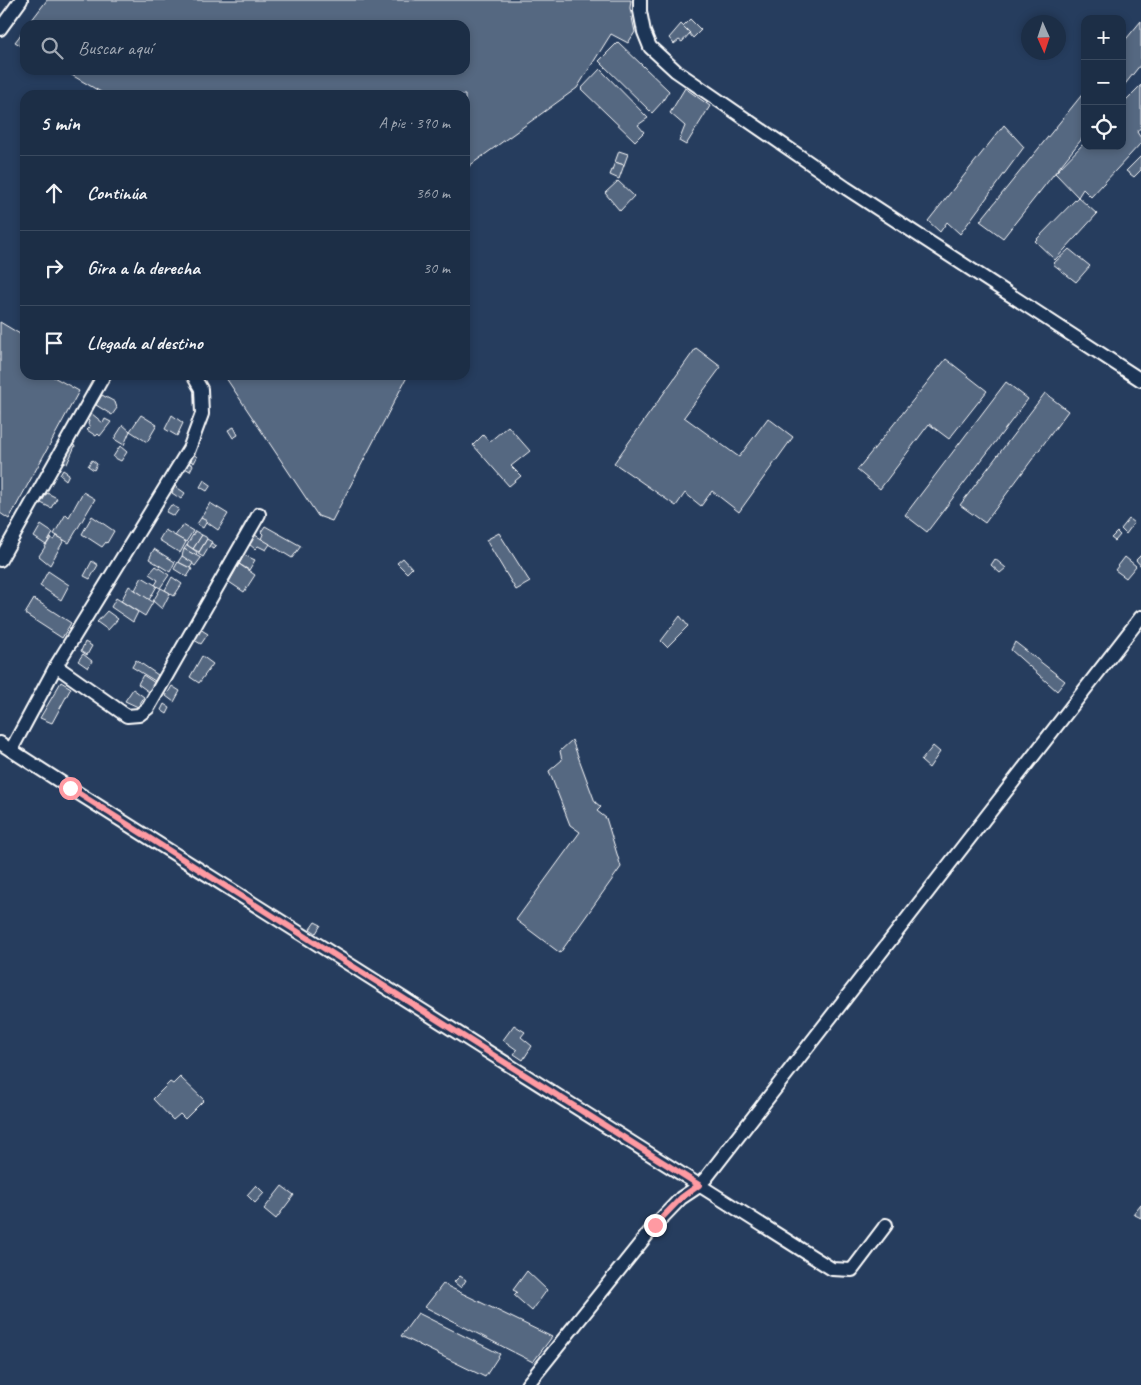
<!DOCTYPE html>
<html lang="es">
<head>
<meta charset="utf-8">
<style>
	:root { --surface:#1c2e46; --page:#293a51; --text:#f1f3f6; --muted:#a0a8b3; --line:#3a4a5f }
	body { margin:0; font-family:Caveat,sans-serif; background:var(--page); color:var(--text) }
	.controls { position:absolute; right:15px; top:15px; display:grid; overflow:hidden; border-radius:10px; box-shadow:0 2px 8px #0003 }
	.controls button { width:45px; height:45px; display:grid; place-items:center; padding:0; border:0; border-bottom:1px solid var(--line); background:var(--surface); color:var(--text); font:25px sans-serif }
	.compass { position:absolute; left:1021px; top:15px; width:45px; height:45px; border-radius:50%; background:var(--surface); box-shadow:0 2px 8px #0003; rotate:177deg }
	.stop { position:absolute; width:15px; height:15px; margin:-11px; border:4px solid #ff9aa2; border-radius:50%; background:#fff }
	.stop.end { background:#ff9aa2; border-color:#fff; box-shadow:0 1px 5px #0008 }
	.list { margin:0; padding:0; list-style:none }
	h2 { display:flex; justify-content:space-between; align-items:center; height:65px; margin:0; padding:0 20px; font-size:21px }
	h2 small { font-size:16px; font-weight:400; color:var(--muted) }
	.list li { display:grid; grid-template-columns:32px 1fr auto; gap:15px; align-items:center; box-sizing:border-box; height:75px; padding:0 20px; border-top:1px solid var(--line) }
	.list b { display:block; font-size:19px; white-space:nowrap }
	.list em { font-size:16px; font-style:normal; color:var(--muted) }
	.icon { flex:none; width:28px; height:28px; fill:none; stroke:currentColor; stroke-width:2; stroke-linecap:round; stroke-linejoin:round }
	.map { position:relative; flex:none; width:1141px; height:1385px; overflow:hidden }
	.search { position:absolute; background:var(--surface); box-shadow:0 2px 8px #0003; left:20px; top:20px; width:450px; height:55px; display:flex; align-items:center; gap:12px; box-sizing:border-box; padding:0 18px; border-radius:15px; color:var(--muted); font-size:19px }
	.panel { position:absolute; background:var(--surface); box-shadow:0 2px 8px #0003; left:20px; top:90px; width:450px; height:290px; border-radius:15px }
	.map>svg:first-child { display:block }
	.building { fill:#556781; stroke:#fff }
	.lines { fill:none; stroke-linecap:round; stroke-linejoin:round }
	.street-casing { stroke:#fff; stroke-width:16 }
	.street { stroke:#1d3557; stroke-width:12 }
	.route { stroke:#ff9aa2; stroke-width:6 }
</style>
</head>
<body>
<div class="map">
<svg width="1141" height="1385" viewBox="0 0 1141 1385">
	<rect width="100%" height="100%" fill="#263d5e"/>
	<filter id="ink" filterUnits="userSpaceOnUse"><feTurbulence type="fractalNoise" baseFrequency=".02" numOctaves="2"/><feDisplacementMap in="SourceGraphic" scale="10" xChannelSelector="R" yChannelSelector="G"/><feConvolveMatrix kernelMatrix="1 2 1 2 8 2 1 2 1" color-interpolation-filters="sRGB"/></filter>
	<g filter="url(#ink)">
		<!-- building -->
		<g class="building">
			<polygon points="47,0 631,0 630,8 635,32 628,43 611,34 577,88 469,166 465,183 465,95 106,95 63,70 465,70 465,25 28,25"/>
			<polygon points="690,19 701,30 693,38 683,26"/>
			<polygon points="1141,21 1141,64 1122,88 1122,44"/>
			<polygon points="681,24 690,33 682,42 679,40 674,44 669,38"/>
			<polygon points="25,29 25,48 15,42"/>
			<polygon points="618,42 669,91 662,102 652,113 599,61"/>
			<polygon points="600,69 648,118 638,125 644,132 635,141 581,89"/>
			<polygon points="1141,85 1141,127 1137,132 1141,138 1141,143 1091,197 1083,189 1078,197 1055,173 1085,142 1085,146 1122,146 1122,104"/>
			<polygon points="685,88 710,106 686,145 679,141 685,126 670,113"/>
			<polygon points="1085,91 1085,135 1003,238 980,221"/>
			<polygon points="1004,125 1024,147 960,234 947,222 940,232 928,221"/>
			<polygon points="619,151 628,154 624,165 615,162"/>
			<polygon points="1141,156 1141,170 1134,177 1126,171"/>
			<polygon points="615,162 624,165 619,179 610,175"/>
			<polygon points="618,181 634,196 620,211 605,193"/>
			<polygon points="1078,197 1097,214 1055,260 1035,241"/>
			<polygon points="1069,249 1090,266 1076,282 1053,264"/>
			<polygon points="0,322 25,337 25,375 50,375 79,391 9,519 0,513"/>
			<polygon points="696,348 721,367 684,417 739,457 768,418 793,437 739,512 712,491 701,506 685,493 676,506 614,463"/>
			<polygon points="946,359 987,391 949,439 929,424 880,489 857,470"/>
			<polygon points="224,375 408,375 332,521 318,516"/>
			<polygon points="1006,382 1028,399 927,532 905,515"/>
			<polygon points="1045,393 1068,411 985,523 960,505"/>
			<polygon points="102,395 115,402 117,408 112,415 96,405"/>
			<polygon points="91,413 103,423 105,419 111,422 100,436 98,434 96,436 87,430 90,427 88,424 89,421 87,419"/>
			<polygon points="141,415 157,425 147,442 130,431"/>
			<polygon points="172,415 183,423 177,436 165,429"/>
			<polygon points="123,425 130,431 124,445 114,439"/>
			<polygon points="508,426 530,451 511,466 521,476 509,486 473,445 483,435 489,442"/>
			<polygon points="234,427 238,435 233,438 228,430"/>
			<polygon points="71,444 75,446 67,464 62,461"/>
			<polygon points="120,446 127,452 121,461 113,457"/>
			<polygon points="191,452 197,457 194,463 188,459"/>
			<polygon points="92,460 97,464 94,470 88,466"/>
			<polygon points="187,462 193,465 190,471 183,467"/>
			<polygon points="63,470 69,474 66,480 60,475"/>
			<polygon points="204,480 211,485 207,491 200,487"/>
			<polygon points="175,486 185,493 181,499 172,493"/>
			<polygon points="83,492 95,499 69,543 54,534 66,514 69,517"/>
			<polygon points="47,493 57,498 51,508 41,503"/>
			<polygon points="210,503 228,514 218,530 201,518"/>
			<polygon points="171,505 179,509 174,516 166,512"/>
			<polygon points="92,516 114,531 107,543 106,542 102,547 82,534"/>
			<polygon points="201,518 207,521 203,528 197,524"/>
			<polygon points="1129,519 1134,523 1126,534 1121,529"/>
			<polygon points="41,525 53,533 46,545 34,537"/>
			<polygon points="183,525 193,531 186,542 175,536"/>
			<polygon points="265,526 301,546 292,558 261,539 263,534 261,532"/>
			<polygon points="165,530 186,542 180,553 159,540"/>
			<polygon points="195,531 202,535 193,549 187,545"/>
			<polygon points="1117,532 1120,535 1115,541 1111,538"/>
			<polygon points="499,533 530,582 516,590 486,540"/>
			<polygon points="202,535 206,537 207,539 199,552 193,549"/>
			<polygon points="255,535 270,544 266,550 258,546 255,549 249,544"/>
			<polygon points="57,536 64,540 50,565 39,556 51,538 54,540"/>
			<polygon points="207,539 212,542 203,557 198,554"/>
			<polygon points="211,543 217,546 214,549 209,547"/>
			<polygon points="187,545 197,552 196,556 184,549"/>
			<polygon points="154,549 175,562 170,572 149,559"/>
			<polygon points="184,549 201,558 195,566 182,556"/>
			<polygon points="244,555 255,560 249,570 239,564"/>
			<polygon points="1141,555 1141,566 1136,560"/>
			<polygon points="182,556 193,563 190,568 178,562"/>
			<polygon points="1125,557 1136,566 1126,578 1115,570"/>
			<polygon points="403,558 412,568 407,573 397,563"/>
			<polygon points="995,559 1006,568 1000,573 991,565"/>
			<polygon points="92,561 98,565 90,579 84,576"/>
			<polygon points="178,562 192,569 187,577 174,569"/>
			<polygon points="239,564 255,575 244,592 229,582"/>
			<polygon points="156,566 169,575 160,588 155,585 158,580 149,574"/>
			<polygon points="48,571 69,585 61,600 40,586"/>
			<polygon points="142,577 157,586 149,600 135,590"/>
			<polygon points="172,577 182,584 174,596 165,590"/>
			<polygon points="129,586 153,602 145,616 121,601"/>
			<polygon points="161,588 170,593 162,609 153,601"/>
			<polygon points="116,598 138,612 133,622 111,607"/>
			<polygon points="34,599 71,623 62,638 25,614"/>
			<polygon points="107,611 118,619 108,630 97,622"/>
			<polygon points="680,616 688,626 667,647 661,641"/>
			<polygon points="200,629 208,634 201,644 194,640"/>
			<polygon points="85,642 92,646 87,655 81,651"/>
			<polygon points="1015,642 1065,681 1057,691 1011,650"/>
			<polygon points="83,654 92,661 88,668 78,661"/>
			<polygon points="202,656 213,664 199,683 190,677"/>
			<polygon points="136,660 158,675 155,681 132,667"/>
			<polygon points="143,675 155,683 149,692 138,684"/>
			<polygon points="61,682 71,688 52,723 40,718"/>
			<polygon points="172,686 180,691 174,702 166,696"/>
			<polygon points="133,689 144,697 138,707 125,701"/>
			<polygon points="164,704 170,708 167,714 161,710"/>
			<polygon points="572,740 595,802 601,807 597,811 606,818 621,867 560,953 516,920 580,832 570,825 549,771 562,760 560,751"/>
			<polygon points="933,746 940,752 929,768 921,761"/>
			<polygon points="315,922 321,925 316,933 310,929"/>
			<polygon points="514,1025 525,1032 521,1037 532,1046 523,1060 514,1054 517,1050 503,1040"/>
			<polygon points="180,1077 204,1100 185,1119 180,1114 173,1120 153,1099 170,1082 173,1084"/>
			<polygon points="256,1185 264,1193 255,1203 247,1195"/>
			<polygon points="282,1186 294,1195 276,1219 264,1209"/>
			<polygon points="1141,1204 1141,1218 1133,1214"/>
			<polygon points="527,1271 547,1290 532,1311 514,1295 517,1292 513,1290"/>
			<polygon points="460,1276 466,1280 461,1288 454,1282"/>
			<polygon points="443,1284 552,1337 533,1362 425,1307"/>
			<polygon points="418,1313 500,1354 485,1377 401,1336"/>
		</g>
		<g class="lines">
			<defs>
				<g id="street">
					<polyline points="640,0 640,11 644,32 650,47 676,71 846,188 1141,380"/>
					<polyline points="0,29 21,0"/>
					<polyline points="0,560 104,375"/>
					<polyline points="56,666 127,716 139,715 148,708 259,514"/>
					<polyline points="0,743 70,788 832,1269 852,1270 886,1225"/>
					<polyline points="11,750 56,666 189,449 202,414 201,389 193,375"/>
					<polyline points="527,1385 655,1225 681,1198 696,1188 706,1178 1141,617"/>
				</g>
			</defs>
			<!-- street casing -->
			<use href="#street" class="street-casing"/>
			<!-- street -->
			<use href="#street" class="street"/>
		</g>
	</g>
	<g class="lines" filter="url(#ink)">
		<!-- route -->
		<polyline class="route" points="70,788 699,1185 681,1198 655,1225"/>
	</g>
</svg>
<div class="controls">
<button>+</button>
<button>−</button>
<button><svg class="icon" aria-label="locate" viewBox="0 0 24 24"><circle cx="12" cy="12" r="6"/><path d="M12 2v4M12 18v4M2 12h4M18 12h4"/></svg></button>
</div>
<svg class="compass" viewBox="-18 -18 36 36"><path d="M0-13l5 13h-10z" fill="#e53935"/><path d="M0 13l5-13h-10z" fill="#a0a8b3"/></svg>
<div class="stop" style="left:70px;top:788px"></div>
<div class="stop end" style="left:655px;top:1225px"></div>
<div class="search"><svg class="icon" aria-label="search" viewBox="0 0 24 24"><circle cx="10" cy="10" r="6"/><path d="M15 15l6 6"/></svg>Buscar aquí</div>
<section class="panel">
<h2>5 min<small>A pie · 390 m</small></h2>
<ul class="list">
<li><svg class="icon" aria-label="ahead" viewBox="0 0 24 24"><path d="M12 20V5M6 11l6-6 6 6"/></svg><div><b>Continúa</b></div><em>360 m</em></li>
<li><svg class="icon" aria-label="right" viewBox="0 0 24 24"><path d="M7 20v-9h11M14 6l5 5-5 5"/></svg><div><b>Gira a la derecha</b></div><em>30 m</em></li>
<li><svg class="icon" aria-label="arrive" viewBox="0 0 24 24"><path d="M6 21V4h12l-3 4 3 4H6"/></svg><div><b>Llegada al destino</b></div></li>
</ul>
</section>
</div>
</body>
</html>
